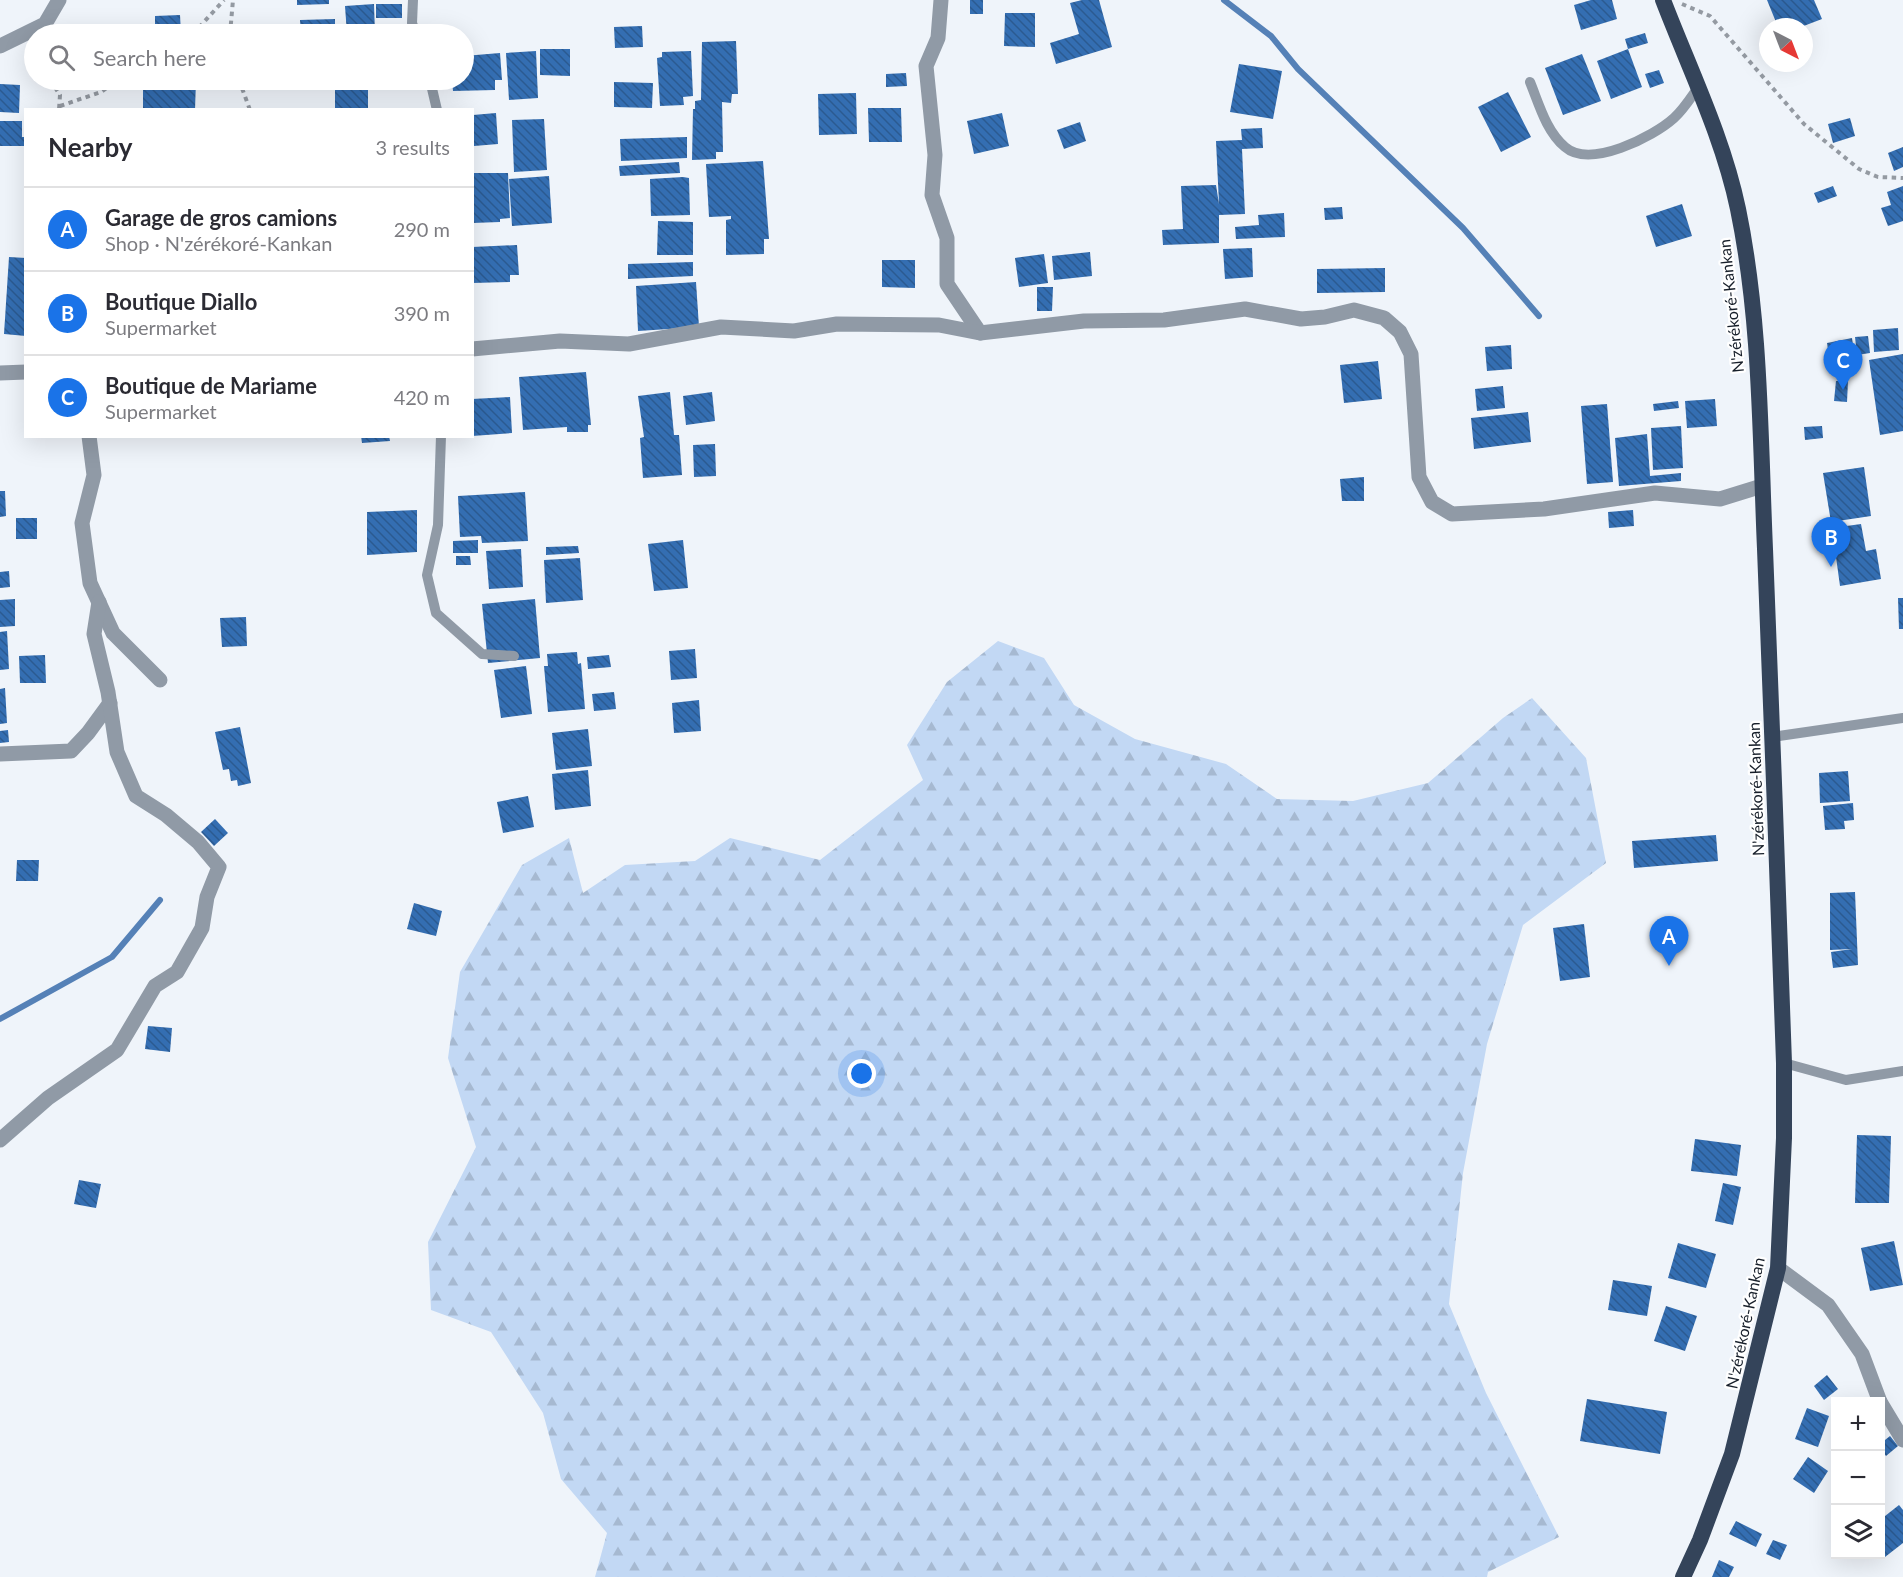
<!DOCTYPE html>
<html lang="en">
<head>
<meta charset="utf-8">
<style>
	:root { --surface:#fff; --page:#f2f2f3; --text:#2b2b33; --muted:#7c7c81; --line:#e1e1e2; --accent:#1a73e8 }
	body { margin:0; font-family:Lato,sans-serif; background:var(--page); color:var(--text) }
	.controls { position:absolute; right:18px; bottom:18px; display:grid; overflow:hidden; border-radius:0px; box-shadow:0 6px 24px #0002 }
	.controls button { width:54px; height:54px; display:grid; place-items:center; padding:0; border:0; border-bottom:2px solid var(--line); background:var(--surface); color:var(--text); font:30px sans-serif }
	.compass { position:absolute; left:1759px; top:18px; width:54px; height:54px; border-radius:50%; background:var(--surface); box-shadow:0 6px 24px #0002; rotate:138deg }
	.you { position:absolute; left:862px; top:1074px; width:21px; height:21px; margin:-15px; border:4px solid #fff; border-radius:50%; background:#1a73e8; box-shadow:0 0 0 9px #1a73e833 }
	.badge { display:grid; place-items:center; width:39px; height:39px; border-radius:50%; background:var(--accent); color:#fff; font-size:20px; font-weight:700 }
	.pin { position:absolute; translate:-50% -50px; filter:drop-shadow(0 2px 3px #0008) }
	.pin::after { content:''; position:absolute; top:32px; width:21px; height:18px; background:inherit; clip-path:polygon(0 0,100% 0,50% 100%) }
	.list { margin:0; padding:0; list-style:none }
	h2 { display:flex; justify-content:space-between; align-items:center; height:78px; margin:0; padding:0 24px; font-size:26px }
	h2 small { font-size:20px; font-weight:400; color:var(--muted) }
	.list li { display:grid; grid-template-columns:39px 1fr auto; gap:18px; align-items:center; box-sizing:border-box; height:84px; padding:0 24px; border-top:2px solid var(--line) }
	.list b { display:block; font-size:22px; white-space:nowrap }
	.list p { margin:0; font-size:20px; white-space:nowrap; color:var(--muted) }
	.list em { font-size:20px; font-style:normal; color:var(--muted) }
	.icon { flex:none; width:33px; height:33px; fill:none; stroke:currentColor; stroke-width:2; stroke-linecap:round; stroke-linejoin:round }
	.map { position:relative; flex:none; width:1903px; height:1577px; overflow:hidden }
	.search { position:absolute; background:var(--surface); box-shadow:0 6px 24px #0002; left:24px; top:24px; width:450px; height:66px; display:flex; align-items:center; gap:15px; box-sizing:border-box; padding:0 21px; border-radius:33px; color:var(--muted); font-size:22px }
	.panel { position:absolute; background:var(--surface); box-shadow:0 6px 24px #0002; left:24px; top:108px; width:450px; height:330px; border-radius:0px }
	.map>svg:first-child { display:block }
	.forest { fill:url(#forest-firs) }
	.lines { fill:none; stroke-linecap:round; stroke-linejoin:round }
	.stream { stroke:#5581b7; stroke-width:6 }
	.building { fill:url(#building-back-hatch) }
	.path { stroke:#949aa2; stroke-width:4; stroke-dasharray:4.5 4.5; stroke-linecap:butt }
	.service { stroke:#909aa6; stroke-width:10 }
	.minor { stroke:#909aa6; stroke-width:15 }
	.trunk { stroke:#34445a; stroke-width:16 }
	.labels { text-anchor:middle; stroke-width:4.5; stroke-linejoin:round; paint-order:stroke }
	.street-label { font-size:16px; fill:#171f2a; stroke:#fff }
</style>
</head>
<body>
<div class="map">
<svg width="1903" height="1577" viewBox="0 0 1903 1577">
	<defs>
		<pattern id="forest-firs" width="22" height="20" patternUnits="userSpaceOnUse" patternTransform="scale(1.5)"><rect width="22" height="20" fill="#c2d8f4"/><path d="M5 1l3.5 6h-7zM16 11l3.5 6h-7z" fill="#a6b9d1"/></pattern>
		<pattern id="building-back-hatch" width="6" height="6" patternUnits="userSpaceOnUse" patternTransform="scale(1.5)"><rect width="6" height="6" fill="#346eb2"/><path d="M-1 5l2 2M0 0l6 6M5-1l2 2" fill="none" stroke="#2b5a91"/></pattern>
	</defs>
	<rect width="100%" height="100%" fill="#eff4fa"/>
	<!-- forest -->
	<polygon class="forest" points="998,641 1044,658 1074,705 1135,739 1226,764 1277,799 1353,801 1428,783 1503,718 1532,698 1586,758 1606,863 1523,925 1487,1044 1463,1173 1449,1304 1486,1393 1559,1537 1488,1572 1487,1577 595,1577 607,1533 561,1479 543,1413 491,1332 431,1310 428,1242 476,1147 448,1058 460,972 522,865 569,838 583,893 625,865 695,861 730,838 820,860 923,780 907,745 947,682"/>
	<g class="lines">
		<!-- stream -->
		<g class="stream">
			<polyline points="1224,0 1271,36 1298,69 1463,228 1539,316"/>
			<polyline points="0,1019 112,957 160,900"/>
		</g>
	</g>
	<!-- building -->
	<g class="building">
		<polygon points="297,0 329,0 329,4 297,5"/>
		<rect x="970" y="0" width="13" height="14"/>
		<polygon points="1082,0 1099,0 1112,47 1056,64 1050,43 1079,34 1070,3"/>
		<polygon points="1591,0 1612,0 1617,19 1581,30 1574,5"/>
		<polygon points="1767,0 1814,0 1822,19 1801,27 1778,27"/>
		<polygon points="374,4 375,34 347,34 345,6"/>
		<rect x="376" y="4" width="26" height="14"/>
		<polygon points="1005,13 1035,13 1035,47 1004,46"/>
		<polygon points="180,15 181,34 155,34 155,16"/>
		<polygon points="335,19 335,34 301,34 300,20"/>
		<polygon points="642,26 643,47 615,48 614,27"/>
		<polygon points="1645,33 1648,43 1628,49 1625,39"/>
		<polygon points="736,41 738,94 732,94 731,103 722,102 723,152 716,152 716,159 692,160 693,109 695,109 695,101 701,100 702,42"/>
		<polygon points="540,49 570,49 570,76 540,75"/>
		<polygon points="1628,49 1642,87 1611,99 1597,61"/>
		<polygon points="536,51 538,98 509,100 506,53"/>
		<polygon points="691,51 693,96 683,97 684,105 660,106 657,58 662,57 662,52"/>
		<polygon points="500,53 502,80 495,80 495,90 453,91 452,80 464,80 464,56"/>
		<polygon points="1582,54 1601,101 1563,115 1545,68"/>
		<polygon points="1239,64 1282,71 1273,119 1230,112"/>
		<polygon points="1659,70 1664,83 1650,88 1645,74"/>
		<polygon points="906,73 907,86 886,87 886,74"/>
		<polygon points="143,80 196,80 195,110 143,110"/>
		<rect x="335" y="80" width="33" height="30"/>
		<polygon points="614,82 653,83 652,108 614,107"/>
		<polygon points="0,84 20,85 19,113 0,112"/>
		<polygon points="1508,92 1531,137 1501,152 1478,107"/>
		<polygon points="856,93 857,134 819,135 818,94"/>
		<polygon points="868,108 901,108 902,142 869,142"/>
		<polygon points="496,113 498,144 474,146 473,115"/>
		<polygon points="1002,113 1009,146 974,154 967,121"/>
		<polygon points="1850,118 1855,136 1833,143 1828,124"/>
		<polygon points="544,119 547,170 514,172 512,120"/>
		<polygon points="0,121 22,121 22,137 26,137 26,146 0,146"/>
		<polygon points="1080,122 1086,141 1064,149 1057,130"/>
		<polygon points="1262,128 1263,148 1242,149 1245,214 1219,215 1219,243 1163,245 1162,230 1183,229 1181,186 1216,185 1219,204 1216,141 1242,140 1241,129"/>
		<polygon points="687,137 687,158 621,161 620,139"/>
		<polygon points="1903,147 1903,167 1894,171 1888,153"/>
		<polygon points="763,161 769,239 764,239 764,254 726,255 726,220 731,219 731,216 709,217 706,164"/>
		<polygon points="679,162 680,173 620,176 619,166"/>
		<polygon points="472,173 508,173 510,218 500,219 500,222 472,223"/>
		<polygon points="549,176 552,223 512,226 509,179"/>
		<polygon points="683,177 689,178 690,215 651,216 650,179"/>
		<polygon points="1833,186 1837,196 1818,203 1814,193"/>
		<polygon points="1903,186 1903,221 1888,226 1881,208 1891,205 1887,192"/>
		<polygon points="1682,204 1692,236 1656,247 1646,216"/>
		<polygon points="1342,207 1343,219 1325,220 1324,208"/>
		<polygon points="1284,213 1285,237 1236,239 1235,227 1259,225 1258,215"/>
		<polygon points="658,221 693,222 693,255 657,255"/>
		<polygon points="517,245 519,275 510,275 510,282 472,283 472,247"/>
		<polygon points="1252,248 1253,277 1225,279 1223,249"/>
		<polygon points="1090,252 1092,276 1054,280 1052,256"/>
		<polygon points="1044,254 1048,283 1019,287 1015,258"/>
		<polygon points="9,257 26,258 26,336 4,334"/>
		<polygon points="882,260 915,260 915,288 882,287"/>
		<polygon points="693,262 693,276 628,279 628,264"/>
		<polygon points="1385,268 1385,292 1317,293 1317,269"/>
		<polygon points="696,282 699,327 638,331 636,286"/>
		<polygon points="1037,287 1053,287 1052,311 1037,311"/>
		<polygon points="1898,328 1899,350 1874,352 1873,330"/>
		<polygon points="1868,336 1870,353 1857,355 1855,337"/>
		<polygon points="1852,338 1855,360 1830,364 1827,343"/>
		<polygon points="1511,345 1512,369 1487,371 1485,347"/>
		<polygon points="1903,354 1903,431 1880,435 1869,360"/>
		<polygon points="1378,361 1382,399 1344,403 1340,365"/>
		<polygon points="586,372 591,425 588,425 588,432 567,432 567,427 523,430 519,377"/>
		<polygon points="1836,381 1848,381 1847,402 1834,401"/>
		<polygon points="1503,386 1505,408 1477,411 1475,389"/>
		<polygon points="670,392 674,435 679,435 682,475 643,478 640,438 644,437 638,396"/>
		<polygon points="712,392 715,421 686,425 683,396"/>
		<polygon points="510,397 512,433 472,436 472,399"/>
		<polygon points="1715,399 1717,426 1687,428 1685,401"/>
		<polygon points="1678,401 1679,408 1654,411 1653,404"/>
		<polygon points="1607,404 1613,482 1587,484 1581,406"/>
		<polygon points="1528,412 1531,442 1474,449 1471,418"/>
		<polygon points="1681,426 1683,468 1653,470 1651,428"/>
		<polygon points="1822,426 1823,438 1805,440 1804,427"/>
		<polygon points="1647,434 1650,476 1681,473 1681,481 1619,486 1615,438"/>
		<polygon points="361,436 389,436 390,441 362,443"/>
		<polygon points="715,444 716,476 694,477 693,445"/>
		<polygon points="1864,467 1871,516 1831,522 1823,473"/>
		<polygon points="1364,477 1364,501 1342,501 1340,479"/>
		<polygon points="0,491 5,491 6,516 0,517"/>
		<polygon points="525,492 528,541 482,543 481,536 460,537 458,496"/>
		<polygon points="417,510 417,552 367,555 367,512"/>
		<polygon points="1633,510 1634,526 1609,528 1608,512"/>
		<rect x="16" y="518" width="21" height="21"/>
		<polygon points="1861,524 1866,551 1876,549 1881,579 1840,586 1832,528"/>
		<polygon points="478,540 478,553 453,553 453,541"/>
		<polygon points="683,540 688,588 654,591 648,544"/>
		<polygon points="578,546 579,553 546,555 546,547"/>
		<polygon points="521,549 523,587 489,589 486,551"/>
		<polygon points="456,556 470,556 471,565 456,565"/>
		<polygon points="580,558 583,600 546,603 544,560"/>
		<polygon points="9,571 10,587 0,588 0,572"/>
		<polygon points="1898,598 1903,598 1903,629 1899,629"/>
		<polygon points="15,599 15,626 0,627 0,600"/>
		<polygon points="535,599 540,658 488,663 482,604"/>
		<polygon points="246,617 247,646 222,647 220,618"/>
		<polygon points="7,631 9,669 0,670 0,632"/>
		<polygon points="695,649 697,678 671,680 669,651"/>
		<polygon points="577,652 578,664 581,663 585,709 548,712 544,666 548,666 547,654"/>
		<polygon points="45,655 46,683 20,683 19,656"/>
		<polygon points="609,655 611,667 588,669 587,657"/>
		<polygon points="526,666 532,714 501,718 494,670"/>
		<polygon points="5,688 7,723 0,724 0,689"/>
		<polygon points="614,692 616,709 594,711 592,694"/>
		<polygon points="699,700 701,731 674,733 672,703"/>
		<polygon points="240,727 251,783 238,786 237,780 231,781 229,769 223,770 215,732"/>
		<polygon points="588,729 592,766 556,770 552,733"/>
		<polygon points="8,730 9,742 0,743 0,731"/>
		<polygon points="588,770 591,806 555,810 552,774"/>
		<polygon points="1848,771 1850,801 1820,803 1819,773"/>
		<polygon points="528,796 534,827 503,833 497,802"/>
		<polygon points="1853,803 1854,820 1844,821 1845,829 1825,830 1823,806"/>
		<polygon points="215,819 228,833 214,846 201,832"/>
		<polygon points="1716,835 1718,861 1634,868 1632,841"/>
		<polygon points="17,860 39,860 38,881 16,881"/>
		<polygon points="1855,892 1858,965 1833,968 1831,952 1852,949 1830,950 1830,893"/>
		<polygon points="414,903 442,911 436,936 407,929"/>
		<polygon points="1584,924 1590,977 1560,981 1553,928"/>
		<polygon points="148,1026 172,1028 170,1052 145,1049"/>
		<polygon points="1857,1135 1891,1136 1889,1203 1855,1203"/>
		<polygon points="1695,1139 1741,1145 1737,1176 1691,1171"/>
		<polygon points="79,1180 101,1184 96,1208 74,1204"/>
		<polygon points="1723,1183 1741,1187 1733,1225 1715,1221"/>
		<polygon points="1894,1241 1903,1285 1870,1291 1861,1248"/>
		<polygon points="1678,1243 1716,1254 1706,1288 1668,1278"/>
		<polygon points="1613,1280 1652,1286 1647,1316 1608,1310"/>
		<polygon points="1666,1306 1697,1316 1685,1351 1654,1341"/>
		<polygon points="1827,1375 1838,1389 1824,1400 1814,1386"/>
		<polygon points="1587,1399 1667,1412 1660,1454 1580,1441"/>
		<polygon points="1807,1408 1829,1416 1818,1447 1795,1439"/>
		<polygon points="1890,1436 1898,1446 1886,1456 1880,1449 1880,1444"/>
		<polygon points="1808,1457 1828,1471 1814,1493 1793,1479"/>
		<polygon points="1899,1505 1903,1510 1903,1543 1885,1557 1880,1550 1880,1520"/>
		<polygon points="1736,1521 1762,1534 1756,1547 1729,1534"/>
		<polygon points="1773,1540 1787,1545 1780,1560 1766,1554"/>
		<polygon points="1719,1560 1734,1567 1729,1577 1712,1577"/>
	</g>
	<g class="lines">
		<!-- path -->
		<g class="path">
			<polyline points="1682,4 1710,16 1804,124 1859,169 1878,177 1903,178"/>
			<polyline points="193,34 224,0"/>
			<polyline points="230,34 233,0"/>
			<polyline points="50,80 60,95 59,110"/>
			<polyline points="239,80 250,110"/>
			<polyline points="60,106 101,92 118,80"/>
		</g>
		<!-- service -->
		<g class="service">
			<polyline points="413,0 412,23 416,34"/>
			<polyline points="430,80 437,110"/>
			<path d="M 1530,82 C 1539,104 1546,131 1565,147 C 1590,169 1653,137 1674,118 C 1683,110 1690,99 1697,89"/>
			<polyline points="441,436 438,525 427,575 436,613 482,654 514,656"/>
			<polyline points="1772,737 1903,718"/>
			<polyline points="1784,1063 1846,1080 1903,1071"/>
		</g>
		<!-- minor -->
		<g class="minor">
			<polyline points="941,0 938,38 926,66 935,155 932,195 947,238 947,284 980,333"/>
			<polyline points="0,46 45,24 59,0"/>
			<polyline points="472,349 560,341 629,344 721,327 794,331 837,324 939,325 980,333 1084,321 1164,320 1245,309 1301,319 1325,317 1354,310 1384,318 1400,332 1411,354 1419,477 1432,502 1452,514 1544,509 1655,493 1720,499 1762,486"/>
			<polyline points="0,373 26,372"/>
			<polyline points="89,436 94,475 82,523 90,583 113,633 160,680"/>
			<polyline points="0,754 71,751 88,733 110,703"/>
			<polyline points="0,1140 48,1098 117,1050 155,986 177,972 202,928 207,897 219,867 198,842 166,815 136,796 117,752 108,692 94,634 99,602"/>
			<polyline points="1778,1268 1828,1305 1862,1354 1880,1402"/>
			<polyline points="1880,1402 1903,1440"/>
		</g>
		<!-- trunk -->
		<path class="trunk" d="M 1663,0 C 1689,68 1723,137 1738,209 C 1761,320 1760,436 1765,549 C 1772,720 1778,892 1784,1063 L 1784,1138 L 1778,1268 L 1732,1454 L 1700,1540 L 1683,1577"/>
	</g>
	<g class="labels">
		<!-- street labels -->
		<g class="street-label">
			<text transform="translate(1731 306) rotate(-96)" y="6">N'zérékoré-Kankan</text>
			<text transform="translate(1756 789) rotate(-92)" y="6">N'zérékoré-Kankan</text>
			<text transform="translate(1745 1323) rotate(-78)" y="6">N'zérékoré-Kankan</text>
		</g>
	</g>
</svg>
<div class="controls">
<button>+</button>
<button>−</button>
<button><svg class="icon" aria-label="layers" viewBox="0 0 24 24"><path d="M12 4l9 5-9 5-9-5zM3 14l9 5 9-5"/></svg></button>
</div>
<svg class="compass" viewBox="-18 -18 36 36"><path d="M0-13l5 13h-10z" fill="#e53935"/><path d="M0 13l5-13h-10z" fill="#7c7c81"/></svg>
<div class="you"></div>
<div class="pin badge" style="left:1669px;top:966px">A</div>
<div class="pin badge" style="left:1831px;top:567px">B</div>
<div class="pin badge" style="left:1843px;top:390px">C</div>
<div class="search"><svg class="icon" aria-label="search" viewBox="0 0 24 24"><circle cx="10" cy="10" r="6"/><path d="M15 15l6 6"/></svg>Search here</div>
<section class="panel">
<h2>Nearby<small>3 results</small></h2>
<ul class="list">
<li><span class="badge">A</span><div><b>Garage de gros camions</b><p>Shop · N'zérékoré-Kankan</p></div><em>290 m</em></li>
<li><span class="badge">B</span><div><b>Boutique Diallo</b><p>Supermarket</p></div><em>390 m</em></li>
<li><span class="badge">C</span><div><b>Boutique de Mariame</b><p>Supermarket</p></div><em>420 m</em></li>
</ul>
</section>
</div>
</body>
</html>
